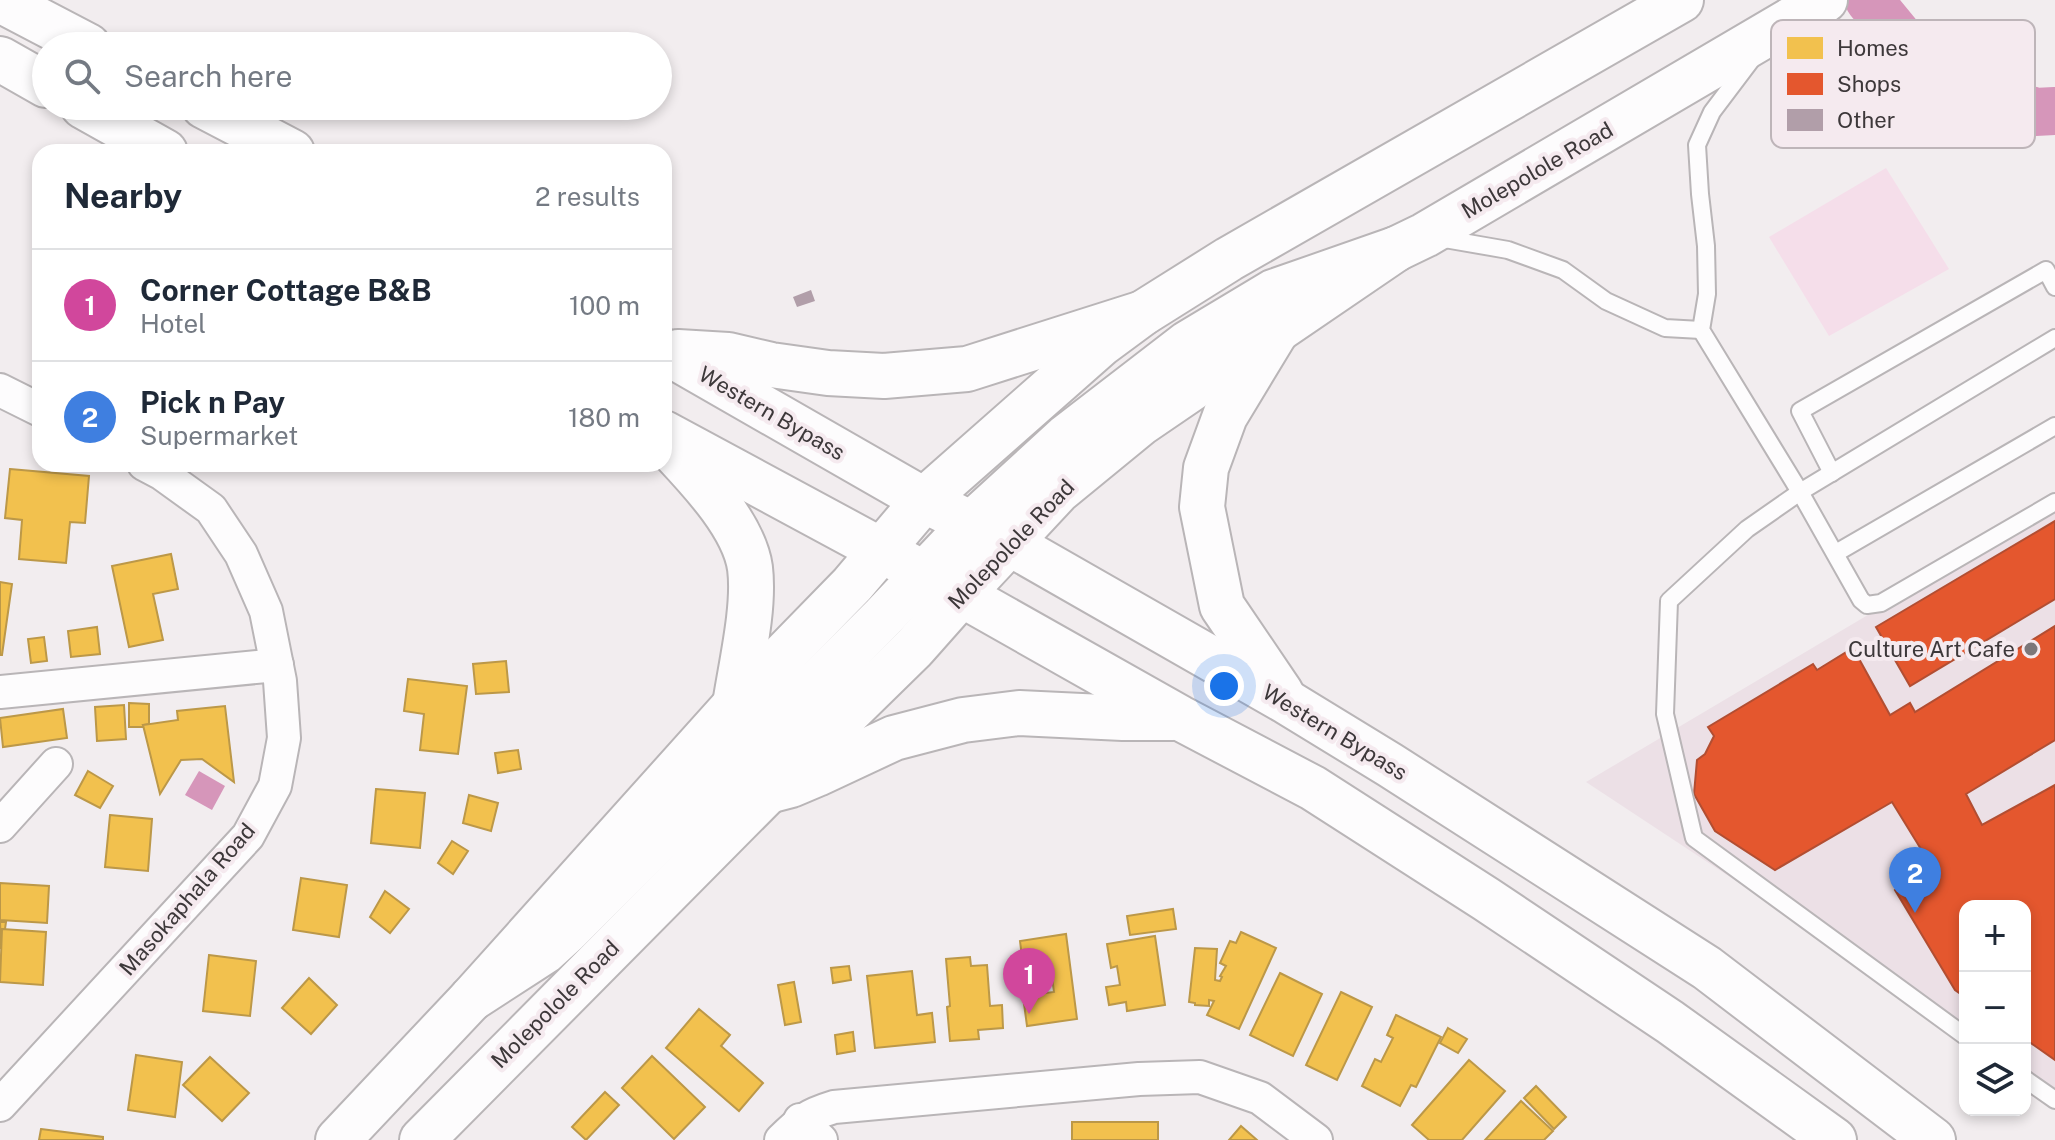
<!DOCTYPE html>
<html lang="en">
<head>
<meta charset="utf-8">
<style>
	:root { --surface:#fff; --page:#f2f2f3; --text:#1f2937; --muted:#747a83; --line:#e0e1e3; --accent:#7c7779 }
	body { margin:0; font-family:"Public Sans",sans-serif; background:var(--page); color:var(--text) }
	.controls { position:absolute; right:24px; bottom:24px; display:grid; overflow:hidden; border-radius:16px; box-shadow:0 4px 12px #0003 }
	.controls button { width:72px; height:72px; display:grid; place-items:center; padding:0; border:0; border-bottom:2px solid var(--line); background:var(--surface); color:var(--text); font:40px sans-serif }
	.you { position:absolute; left:1224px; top:686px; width:28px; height:28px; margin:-20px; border:6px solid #fff; border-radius:50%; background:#1a73e8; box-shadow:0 0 0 12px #1a73e833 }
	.badge { display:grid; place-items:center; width:52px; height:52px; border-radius:50%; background:var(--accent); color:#fff; font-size:26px; font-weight:700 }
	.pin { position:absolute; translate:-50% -66px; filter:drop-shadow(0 2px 4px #0008) }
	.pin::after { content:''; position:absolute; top:42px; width:28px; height:24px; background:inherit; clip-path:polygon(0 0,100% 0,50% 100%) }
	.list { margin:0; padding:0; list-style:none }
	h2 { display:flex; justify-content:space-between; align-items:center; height:104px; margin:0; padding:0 32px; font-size:34px }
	h2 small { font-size:26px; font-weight:400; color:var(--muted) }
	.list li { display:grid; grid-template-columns:52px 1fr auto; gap:24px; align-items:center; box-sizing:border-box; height:112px; padding:0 32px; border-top:2px solid var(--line) }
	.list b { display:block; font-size:30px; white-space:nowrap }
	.list p { margin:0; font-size:26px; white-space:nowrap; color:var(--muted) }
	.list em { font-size:26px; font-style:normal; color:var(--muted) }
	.icon { flex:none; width:44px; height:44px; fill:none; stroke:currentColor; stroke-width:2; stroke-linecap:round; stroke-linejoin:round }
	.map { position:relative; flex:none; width:2055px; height:1140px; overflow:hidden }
	.search { position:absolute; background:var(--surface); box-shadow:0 4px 12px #0003; left:32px; top:32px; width:640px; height:88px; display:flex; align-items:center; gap:20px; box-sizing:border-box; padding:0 28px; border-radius:44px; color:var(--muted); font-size:30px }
	.panel { position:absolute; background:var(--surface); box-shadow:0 4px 12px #0003; left:32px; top:144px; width:640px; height:328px; border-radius:24px }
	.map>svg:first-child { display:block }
	.built { fill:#ece0e6 }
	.green { fill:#f5deea }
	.water { fill:#d696ba }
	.homes { fill:#f2c14e; stroke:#bc9848; stroke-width:2 }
	.shops { fill:#e4572e; stroke:#b24e32; stroke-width:2 }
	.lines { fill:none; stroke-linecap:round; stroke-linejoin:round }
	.river { stroke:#d696ba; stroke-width:48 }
	.building { fill:#b19ea9 }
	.lane-casing { stroke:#b9b5b7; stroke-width:20 }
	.street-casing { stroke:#b9b5b7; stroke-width:36 }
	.primary-casing { stroke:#b9b5b7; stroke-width:48 }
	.highway-casing { stroke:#b9b5b7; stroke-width:48 }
	.lane { stroke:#fdfcfd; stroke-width:16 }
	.street { stroke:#fdfcfd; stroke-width:32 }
	.primary { stroke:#fdfcfd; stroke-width:44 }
	.highway { stroke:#fdfcfd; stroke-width:44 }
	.poi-dot { fill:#7c7779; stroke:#f5eaef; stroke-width:3 }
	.labels { text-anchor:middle; stroke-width:8; stroke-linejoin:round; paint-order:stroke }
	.street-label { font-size:22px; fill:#3d383a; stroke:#f5eaef }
	.poi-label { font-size:22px; fill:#3d383a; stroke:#f5eaef; text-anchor:end }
	.key { fill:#f5eaef; stroke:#beb5b9; stroke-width:2 }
	.key-label { font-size:22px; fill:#3d383a }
</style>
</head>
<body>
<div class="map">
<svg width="2055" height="1140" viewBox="0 0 2055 1140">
	<rect width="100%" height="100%" fill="#f2edef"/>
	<!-- built -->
	<polygon class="built" points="2055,504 2055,1091 2025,1071 2025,906 1965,906 1965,1032 1586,782"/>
	<!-- green -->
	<polygon class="green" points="1886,168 1949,269 1829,336 1769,237"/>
	<!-- water -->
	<polygon class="water" points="199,771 225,786 212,810 185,795"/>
	<!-- homes -->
	<g class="homes">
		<polygon points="10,469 89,476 85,523 70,522 66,563 19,559 22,520 5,518"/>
		<polygon points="171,554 178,589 153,594 163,640 129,647 112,566"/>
		<polygon points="0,582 12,584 2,655 0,655"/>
		<polygon points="97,627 100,654 71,657 68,631"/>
		<polygon points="44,637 47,661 31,663 28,639"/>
		<polygon points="506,661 509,692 476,694 473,664"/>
		<polygon points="408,679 467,686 458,754 420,750 424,714 404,711"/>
		<polygon points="129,703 149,704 149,724 143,725 144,727 129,727"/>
		<polygon points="124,705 126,739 97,741 95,707"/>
		<polygon points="225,706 234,782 202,759 181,760 160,794 143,725 178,720 177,711"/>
		<polygon points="63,709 67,738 3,747 0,718"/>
		<polygon points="518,750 521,769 498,773 495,753"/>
		<polygon points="88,771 113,786 100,808 75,795"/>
		<polygon points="376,789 425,793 420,848 371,843"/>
		<polygon points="469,795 498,803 491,831 463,823"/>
		<polygon points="110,815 152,819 148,871 105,867"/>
		<polygon points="452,841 468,851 453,874 438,863"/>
		<polygon points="301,878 347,885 339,937 293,930"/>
		<polygon points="0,883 49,886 47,923 0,920"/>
		<polygon points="385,891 409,909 390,933 370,917"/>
		<polygon points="1173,909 1176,929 1130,935 1127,916"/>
		<polygon points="0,922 6,922 5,929 2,929 1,949"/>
		<polygon points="2,929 46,932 43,985 0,982"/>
		<polygon points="1241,932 1276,948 1239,1029 1207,1015 1214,1001 1209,1000 1209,1006 1195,1005 1195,1003 1189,1002 1195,948 1217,949 1215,980 1220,981 1222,977 1220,976 1226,966 1220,963 1230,941 1236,943"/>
		<polygon points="1066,934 1077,1019 1027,1026 1023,996 1054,992 1052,977 1025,981 1020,941"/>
		<polygon points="1155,936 1165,1005 1127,1011 1126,1002 1109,1005 1106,987 1120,985 1117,966 1111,968 1107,944"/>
		<polygon points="209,955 256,961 250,1016 203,1011"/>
		<polygon points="970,957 971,966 987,965 990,1006 1002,1005 1003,1028 978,1030 979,1039 950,1041 947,1007 950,1006 946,959"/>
		<polygon points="849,966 851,980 833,983 831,968"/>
		<polygon points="912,971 917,1015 932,1013 935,1042 875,1048 867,976"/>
		<polygon points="1280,973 1322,994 1293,1056 1250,1035"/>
		<polygon points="309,978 337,1005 311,1034 282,1008"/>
		<polygon points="794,982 801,1022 785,1025 778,985"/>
		<polygon points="1341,992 1372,1007 1337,1080 1306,1065"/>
		<polygon points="699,1009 730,1035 721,1046 763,1083 739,1111 666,1048"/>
		<polygon points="1396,1015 1441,1037 1416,1087 1411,1085 1400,1106 1362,1086 1375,1059 1381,1062 1393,1038 1387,1035"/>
		<polygon points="1448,1028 1467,1039 1458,1053 1440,1043"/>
		<polygon points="853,1032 855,1051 837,1054 835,1035"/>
		<polygon points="136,1055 182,1062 175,1117 128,1110"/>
		<polygon points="652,1056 705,1107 674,1139 622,1088"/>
		<polygon points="210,1057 249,1093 222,1121 183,1085"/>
		<polygon points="1469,1060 1505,1091 1462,1140 1429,1140 1412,1125"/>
		<polygon points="1536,1086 1566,1117 1554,1129 1524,1098"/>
		<polygon points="605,1092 619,1105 586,1140 572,1127"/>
		<polygon points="1521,1101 1553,1131 1544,1140 1485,1140"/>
		<rect x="1072" y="1122" width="86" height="18"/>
		<polygon points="1241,1126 1257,1140 1229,1140"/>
		<polygon points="41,1129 103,1137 103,1140 39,1140"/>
	</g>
	<!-- shops -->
	<g class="shops">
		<polygon points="2055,521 2055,599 1910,686 1876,627"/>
		<polygon points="2055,626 2055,740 1966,794 1982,825 2055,785 2055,1060 2025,1039 2025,906 1965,906 1965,997 1955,990 1895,890 1932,867 1892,802 1775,870 1715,831 1694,794 1697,760 1705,754 1714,736 1708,727 1813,664 1817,670 1853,648 1890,715 1910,703 1915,712"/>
	</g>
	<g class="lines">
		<!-- river -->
		<polyline class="river" points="1869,0 1929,73 2035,112 2055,111"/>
	</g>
	<!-- building -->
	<polygon class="building" points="811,290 815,301 797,307 793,297"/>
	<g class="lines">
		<defs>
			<g id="lane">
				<polyline points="1752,59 1712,112 1697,145 1700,194 1706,246 1707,294 1701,330 1800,492 1861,600 1867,605 1881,603 2055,502"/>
				<polyline points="1439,238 1508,250 1563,270 1606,301 1665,328 1701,330"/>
				<polyline points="1832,473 1800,411 2046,270 2055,287"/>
				<polyline points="1836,553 2055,426"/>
				<polyline points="1965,1036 1694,838 1665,714 1669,601 1747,529 1800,492 2055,338"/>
				<polyline points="2025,1079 2055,1100"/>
			</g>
			<g id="street">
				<polyline points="0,390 40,410"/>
				<polyline points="0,692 277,665"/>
				<polyline points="0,826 56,764"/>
				<polyline points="0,1105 248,836 275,786 284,738 280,681 266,611 241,554 211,509 161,473 144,464"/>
				<polyline points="800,1120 821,1140"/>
				<path d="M 781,1140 C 800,1121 808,1115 834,1107 L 1139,1079 L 1200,1077 L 1260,1098 L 1316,1140"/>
			</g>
			<g id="primary">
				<polyline points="338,1140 471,999 735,705 852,585 924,500 1101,344 1143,313 1229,259 1681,0"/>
				<polyline points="422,1140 768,791 914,648 961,595 1058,491 1141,423 1396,249 1425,235 1825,0"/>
			</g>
			<g id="highway">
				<polyline points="0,0 88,46"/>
				<polyline points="0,59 46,85"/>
				<polyline points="83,106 165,152"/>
				<polyline points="204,106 292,152"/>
				<polyline points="1277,330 1225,416 1206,468 1202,507 1222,606 1281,693"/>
				<polyline points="664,351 924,500 1009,543 1287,702 1390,765 1707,968 1933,1140"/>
				<polyline points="678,352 728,355 771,365 828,373 884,376 967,369 1143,313"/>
				<polyline points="664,433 925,574 1180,718 1313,788 1486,899 1670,1022 1834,1140"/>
				<path d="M 672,450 C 700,480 744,526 750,568 C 755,608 741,665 735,705"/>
				<polyline points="768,791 791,785 817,774 894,738 963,720 1019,713 1123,718 1173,718"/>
				<polyline points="471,999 545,951 567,931 883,617 970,525 1066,437 1188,343 1273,292 1396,249"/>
			</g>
		</defs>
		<!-- lane casing -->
		<use href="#lane" class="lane-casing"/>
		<!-- street casing -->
		<use href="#street" class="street-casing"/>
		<!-- primary casing -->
		<use href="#primary" class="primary-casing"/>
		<!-- highway casing -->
		<use href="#highway" class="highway-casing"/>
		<!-- lane -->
		<use href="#lane" class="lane"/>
		<!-- street -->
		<use href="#street" class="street"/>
		<!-- primary -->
		<use href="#primary" class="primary"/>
		<!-- highway -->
		<use href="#highway" class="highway"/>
	</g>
	<!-- markers -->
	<circle class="poi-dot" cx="2031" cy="649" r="8"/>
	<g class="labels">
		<!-- street labels -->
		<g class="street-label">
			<text transform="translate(1537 170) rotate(-30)" y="8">Molepolole Road</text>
			<text transform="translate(772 413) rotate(30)" y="8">Western Bypass</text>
			<text transform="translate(1011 544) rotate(-46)" y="8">Molepolole Road</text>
			<text transform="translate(1335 732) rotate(31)" y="8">Western Bypass</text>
			<text transform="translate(187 899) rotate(-49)" y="8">Masokaphala Road</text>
			<text transform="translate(555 1004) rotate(-45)" y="8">Molepolole Road</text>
		</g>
		<!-- poi labels -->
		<g class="poi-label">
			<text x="2015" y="657">Culture Art Cafe</text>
		</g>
	</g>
	<!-- legend -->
	<rect x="1771" y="20" width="264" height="128" rx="12" class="key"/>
	<rect x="1787" y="37" width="36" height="22" fill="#f2c14e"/>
	<rect x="1787" y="73" width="36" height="22" fill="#e4572e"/>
	<rect x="1787" y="109" width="36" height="22" fill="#b19ea9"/>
	<g class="key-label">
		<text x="1837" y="56">Homes</text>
		<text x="1837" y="92">Shops</text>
		<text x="1837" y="128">Other</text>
	</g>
</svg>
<div class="controls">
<button>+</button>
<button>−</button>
<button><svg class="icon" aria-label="layers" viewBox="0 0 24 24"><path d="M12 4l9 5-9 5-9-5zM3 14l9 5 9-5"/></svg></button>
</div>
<div class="you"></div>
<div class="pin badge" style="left:1029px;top:1014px;background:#d1479c">1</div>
<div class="pin badge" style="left:1915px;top:913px;background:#3f7fe0">2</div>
<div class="search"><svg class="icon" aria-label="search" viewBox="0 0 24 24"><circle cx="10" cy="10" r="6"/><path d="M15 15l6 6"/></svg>Search here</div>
<section class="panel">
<h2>Nearby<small>2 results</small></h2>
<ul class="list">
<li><span class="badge" style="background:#d1479c">1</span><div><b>Corner Cottage B&amp;B</b><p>Hotel</p></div><em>100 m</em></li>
<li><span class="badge" style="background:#3f7fe0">2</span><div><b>Pick n Pay</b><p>Supermarket</p></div><em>180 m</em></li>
</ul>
</section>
</div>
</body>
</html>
